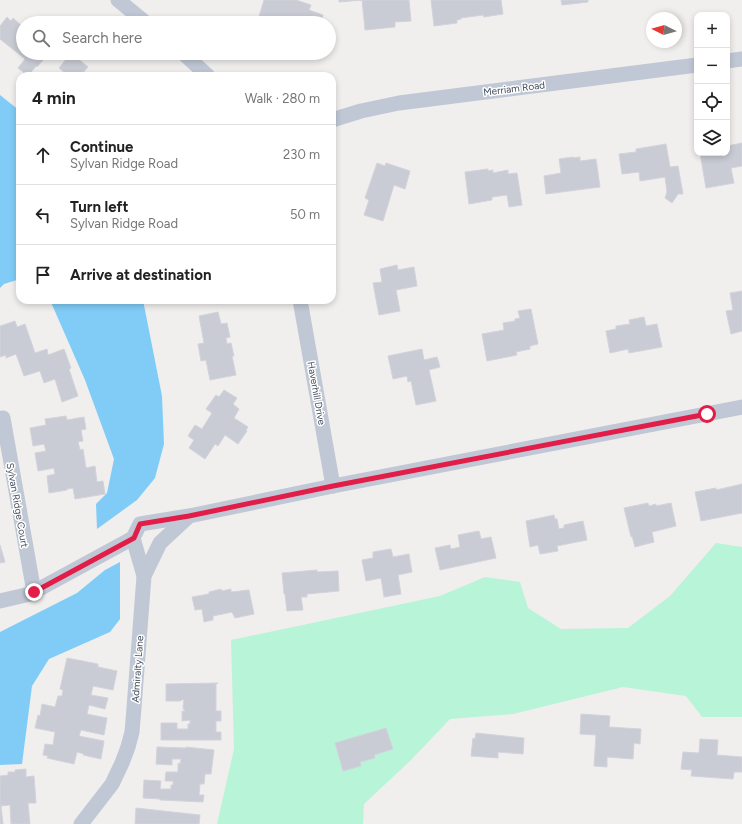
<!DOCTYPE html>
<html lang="en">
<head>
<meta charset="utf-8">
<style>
	:root { --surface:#fff; --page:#f6f6f6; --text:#222; --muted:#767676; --line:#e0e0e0 }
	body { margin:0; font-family:Figtree,sans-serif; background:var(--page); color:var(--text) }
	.controls { position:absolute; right:12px; top:12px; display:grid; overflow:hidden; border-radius:8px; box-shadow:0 2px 6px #0003 }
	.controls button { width:36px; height:36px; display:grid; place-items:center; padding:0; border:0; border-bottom:1px solid var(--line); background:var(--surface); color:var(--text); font:20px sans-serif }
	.compass { position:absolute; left:646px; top:12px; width:36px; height:36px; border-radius:50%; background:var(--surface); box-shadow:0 2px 6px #0003; rotate:275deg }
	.stop { position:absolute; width:12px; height:12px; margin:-9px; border:3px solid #e11d48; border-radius:50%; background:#fff }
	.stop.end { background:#e11d48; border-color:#fff; box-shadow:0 1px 4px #0008 }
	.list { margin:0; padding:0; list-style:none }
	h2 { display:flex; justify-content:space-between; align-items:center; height:52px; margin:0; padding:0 16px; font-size:17px }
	h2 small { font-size:13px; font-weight:400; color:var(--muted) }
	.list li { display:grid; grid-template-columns:26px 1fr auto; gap:12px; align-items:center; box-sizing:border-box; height:60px; padding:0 16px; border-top:1px solid var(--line) }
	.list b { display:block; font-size:15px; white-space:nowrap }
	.list p { margin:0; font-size:13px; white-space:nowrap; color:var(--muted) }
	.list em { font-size:13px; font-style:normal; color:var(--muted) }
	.icon { flex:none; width:22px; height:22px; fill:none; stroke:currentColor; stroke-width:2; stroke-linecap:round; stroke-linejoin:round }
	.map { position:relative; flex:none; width:742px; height:824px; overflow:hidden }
	.search { position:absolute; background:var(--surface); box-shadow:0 2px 6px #0003; left:16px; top:16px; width:320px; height:44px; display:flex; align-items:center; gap:10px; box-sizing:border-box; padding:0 14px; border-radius:22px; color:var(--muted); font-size:15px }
	.panel { position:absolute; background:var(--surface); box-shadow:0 2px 6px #0003; left:16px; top:72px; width:320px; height:232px; border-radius:12px }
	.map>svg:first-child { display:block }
	.green { fill:#b7f4d8 }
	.water { fill:#80ccf6 }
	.building { fill:#caccd5; stroke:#d2d3db }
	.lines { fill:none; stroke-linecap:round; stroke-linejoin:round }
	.minor { stroke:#c0c8d5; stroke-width:15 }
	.route { stroke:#e11d48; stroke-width:5 }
	.labels { text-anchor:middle; stroke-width:3; stroke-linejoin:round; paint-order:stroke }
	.street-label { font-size:10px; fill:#444e5e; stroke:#fff }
</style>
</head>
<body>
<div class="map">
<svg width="742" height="824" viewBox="0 0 742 824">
	<rect width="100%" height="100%" fill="#f1eeee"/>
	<!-- green -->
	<polygon class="green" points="716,543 742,547 742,717 702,717 686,696 623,687 513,714 450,719 411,760 364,804 363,824 217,824 234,749 231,640 440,596 485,577 520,582 528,608 561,629 628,628 670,596"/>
	<!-- water -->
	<g class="water">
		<polygon points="0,95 20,111 20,279 4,284 0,288"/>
		<polygon points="50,300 143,300 162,396 164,444 155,478 137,500 97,529 96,504 107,493 114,459 85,380"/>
		<polygon points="120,562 120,619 110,632 49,659 32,686 22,764 0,765 0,632 77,593 105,570"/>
	</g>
	<!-- building -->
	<g class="building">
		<polygon points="264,0 296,0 311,5 309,10 323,15 321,23 266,23 258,20"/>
		<polygon points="339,0 409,0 411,21 395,22 395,27 365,30 362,0 339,2"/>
		<polygon points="431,0 501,0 503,14 484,17 483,15 461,18 461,19 457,20 457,23 434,26"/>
		<polygon points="561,0 588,0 588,2 562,5"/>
		<polygon points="7,17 11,21 13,18 23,27 23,53 49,53 37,67 36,66 28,76 18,68 25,59 0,39 0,26"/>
		<polygon points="71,53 88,67 80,76 65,76 66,74 59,68"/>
		<polygon points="742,143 742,166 731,168 734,183 706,188 700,153 727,153 727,146"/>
		<polygon points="666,144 670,167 678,166 683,194 678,194 672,203 665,198 667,192 665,177 640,181 639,172 622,174 619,154 636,152 636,149"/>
		<polygon points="573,157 573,158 580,157 580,161 596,159 600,187 546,194 544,176 561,173 559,159"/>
		<polygon points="377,163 385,166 386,163 410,171 405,189 394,185 383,221 364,215 369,200 365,198"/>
		<polygon points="488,169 488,171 493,170 493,173 508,170 508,174 517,173 522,205 509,207 507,195 492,197 492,200 469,204 465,172"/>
		<polygon points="397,265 398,270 414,267 417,286 396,290 400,311 379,315 373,283 382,282 380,269"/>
		<polygon points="742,291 742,331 731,334 726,311 733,310 730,293"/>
		<polygon points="531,309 538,344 530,346 530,349 516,352 517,355 487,361 482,334 504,330 503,323 515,321 515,319 520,318 518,311"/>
		<polygon points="218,312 221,324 227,323 230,337 226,338 227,344 231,343 234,356 232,356 236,375 210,380 206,360 201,361 198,344 204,343 199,316"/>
		<polygon points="644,317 646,326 657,324 662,347 629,353 628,349 610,353 606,331 616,329 616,326 630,324 629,320"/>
		<polygon points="15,321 17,327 25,324 35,353 47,349 48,355 64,349 71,368 69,369 78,396 62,402 55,379 44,383 40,371 24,376 16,354 6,358 6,355 0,357 0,326"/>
		<polygon points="422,349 424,360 437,357 440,367 429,370 436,401 416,405 411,381 408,382 407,376 393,379 388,356"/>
		<polygon points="224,390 237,398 233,404 239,409 234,418 248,427 246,430 247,431 238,444 225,435 218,446 215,444 205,459 189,448 194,440 188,436 195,425 202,429 212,413 206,409 216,395 219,397"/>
		<polygon points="66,416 67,420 84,417 86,429 81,430 83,441 78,442 80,450 83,449 86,468 95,466 97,482 103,481 105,494 75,499 73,488 67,489 67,490 49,493 47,476 55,474 54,468 38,471 35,453 46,451 44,444 33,446 30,428 46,425 45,419"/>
		<polygon points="742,484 742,513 701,521 695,492 716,488 716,490"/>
		<polygon points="648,503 649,506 656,504 656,506 671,503 676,526 652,532 654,542 635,547 632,536 631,537 624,508"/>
		<polygon points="554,515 555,519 557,519 559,529 564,528 564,525 583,521 587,540 557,546 558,551 540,554 538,545 530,547 526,521"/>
		<polygon points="479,531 481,539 491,537 496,558 440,570 435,548 450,545 451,549 460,547 458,535"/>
		<polygon points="0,545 5,562 0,563"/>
		<polygon points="391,549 393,557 409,554 412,572 398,575 401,594 384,597 381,578 366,581 362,560 373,558 373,552"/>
		<polygon points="317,570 317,572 338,571 339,591 307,594 307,597 301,597 303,610 287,611 285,594 284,594 282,573"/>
		<polygon points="221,589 222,591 231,589 231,592 249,590 254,614 235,618 232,612 213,616 213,620 204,622 202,609 195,610 192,597 209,594 209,592"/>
		<polygon points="67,658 98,664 98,667 117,671 113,690 93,686 91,695 108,698 105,709 89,705 87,714 107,718 104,735 81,730 79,736 104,741 101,759 83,755 84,754 77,752 74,764 47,758 48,756 43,755 45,744 53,745 55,732 35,728 38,715 40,716 42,704 55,707 58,696 62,696 63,690 60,689"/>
		<polygon points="218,683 216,684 216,711 221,711 221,721 216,721 216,732 221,732 221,740 161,740 161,723 177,723 177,729 188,729 188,724 190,724 190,720 182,721 182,711 185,712 183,708 184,699 180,701 166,701 166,684"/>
		<polygon points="581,714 610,716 609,727 641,729 640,744 634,743 633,759 607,757 607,767 594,766 596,735 580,734"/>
		<polygon points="386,728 393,749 374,755 375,758 360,762 361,766 343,771 335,743"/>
		<polygon points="476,733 524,738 523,754 498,752 498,758 471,756 473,738 475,739"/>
		<polygon points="700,739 718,740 717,755 742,757 742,772 734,772 733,779 691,776 692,770 681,769 683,752 699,753"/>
		<polygon points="157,747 186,748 186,747 214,750 211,774 205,774 204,784 200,784 199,795 204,795 203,802 160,800 160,799 143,798 144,780 161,781 160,789 171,789 171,785 173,785 173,781 165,781 166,772 178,772 178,763 180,764 181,759 172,759 172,765 156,764"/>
		<polygon points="26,769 26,777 34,776 36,803 28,803 30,824 11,824 10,805 1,806 3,824 0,824 0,776 8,775 8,772 15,772 15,770"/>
		<polygon points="136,808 200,815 199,824 135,824"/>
	</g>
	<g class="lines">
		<!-- minor -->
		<g class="minor">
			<polyline points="118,0 146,23"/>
			<polyline points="183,53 208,76"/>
			<polyline points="727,61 742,59"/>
			<polyline points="332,120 361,111 399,103 697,65"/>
			<polyline points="300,300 333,486"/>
			<polyline points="3,418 34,592"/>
			<polyline points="144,576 133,538 140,524 189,516 333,486 742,407"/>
			<polyline points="0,601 30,594 133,538"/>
			<polyline points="81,824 112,784 122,763 128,747 132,732 134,708 144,576 160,543 189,516"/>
		</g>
	</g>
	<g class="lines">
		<!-- route -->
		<polyline class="route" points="34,592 134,538 140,524 189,516 333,486 707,414"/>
	</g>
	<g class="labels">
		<!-- street labels -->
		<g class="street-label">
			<text transform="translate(514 88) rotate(-7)" y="4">Merriam Road</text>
			<text transform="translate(317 393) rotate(80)" y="4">Haverhill Drive</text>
			<text transform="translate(18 505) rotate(80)" y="4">Sylvan Ridge Court</text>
			<text transform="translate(137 669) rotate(-86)" y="4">Admiralty Lane</text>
		</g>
	</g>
</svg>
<div class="controls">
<button>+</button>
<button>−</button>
<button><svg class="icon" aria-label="locate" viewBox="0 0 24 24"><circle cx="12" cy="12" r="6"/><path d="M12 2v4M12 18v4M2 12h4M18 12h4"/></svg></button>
<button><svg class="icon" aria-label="layers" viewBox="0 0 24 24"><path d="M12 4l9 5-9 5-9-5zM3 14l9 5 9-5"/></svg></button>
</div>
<svg class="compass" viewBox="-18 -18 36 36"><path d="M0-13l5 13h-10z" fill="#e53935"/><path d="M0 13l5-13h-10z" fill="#767676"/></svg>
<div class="stop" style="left:707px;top:414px"></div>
<div class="stop end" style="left:34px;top:592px"></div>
<div class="search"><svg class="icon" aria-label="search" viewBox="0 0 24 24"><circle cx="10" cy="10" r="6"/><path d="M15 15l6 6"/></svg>Search here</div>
<section class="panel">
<h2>4 min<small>Walk · 280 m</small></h2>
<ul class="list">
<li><svg class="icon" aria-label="ahead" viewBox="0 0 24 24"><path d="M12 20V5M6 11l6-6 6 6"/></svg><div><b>Continue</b><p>Sylvan Ridge Road</p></div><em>230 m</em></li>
<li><svg class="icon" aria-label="left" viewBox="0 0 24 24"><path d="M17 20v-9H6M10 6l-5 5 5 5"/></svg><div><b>Turn left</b><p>Sylvan Ridge Road</p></div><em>50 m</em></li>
<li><svg class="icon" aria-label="arrive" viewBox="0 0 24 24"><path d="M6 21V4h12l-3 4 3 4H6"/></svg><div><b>Arrive at destination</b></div></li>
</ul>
</section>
</div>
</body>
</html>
